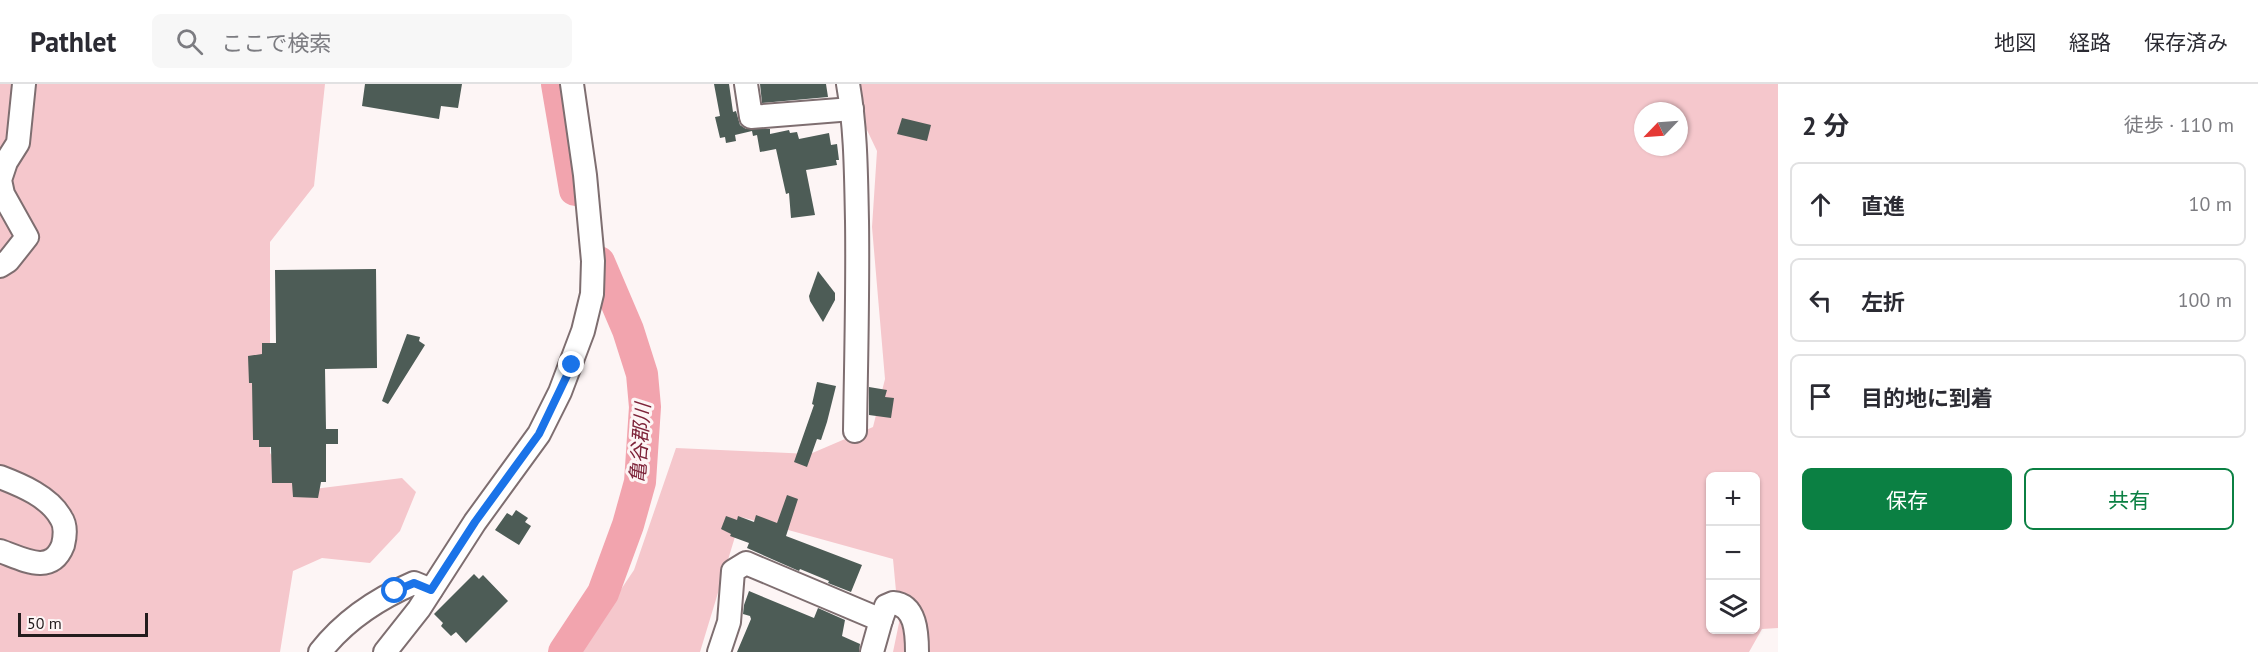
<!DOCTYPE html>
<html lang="ja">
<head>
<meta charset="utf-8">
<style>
	:root { --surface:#fff; --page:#f7f7f7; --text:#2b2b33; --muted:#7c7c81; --line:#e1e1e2; --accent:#0b8043 }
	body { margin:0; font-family:"PT Sans","Noto Sans JP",sans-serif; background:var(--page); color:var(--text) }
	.controls { position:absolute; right:18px; bottom:18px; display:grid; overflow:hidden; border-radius:9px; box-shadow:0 2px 4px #0004 }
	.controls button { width:54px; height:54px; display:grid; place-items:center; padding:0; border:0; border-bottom:2px solid var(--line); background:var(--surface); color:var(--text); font:30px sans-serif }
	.compass { position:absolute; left:1634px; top:18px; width:54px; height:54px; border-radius:50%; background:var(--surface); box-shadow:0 2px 4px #0004; rotate:245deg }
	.scale { position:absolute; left:18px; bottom:15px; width:130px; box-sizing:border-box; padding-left:6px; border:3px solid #231c1d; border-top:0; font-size:16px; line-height:21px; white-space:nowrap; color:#231c1d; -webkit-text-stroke:4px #fdf5f5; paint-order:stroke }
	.stop { position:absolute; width:18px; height:18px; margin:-14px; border:4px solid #1a73e8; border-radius:50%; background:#fff }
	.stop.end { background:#1a73e8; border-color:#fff; box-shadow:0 2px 6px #0008 }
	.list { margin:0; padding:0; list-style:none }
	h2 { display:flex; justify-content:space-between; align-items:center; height:78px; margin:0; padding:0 24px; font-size:26px }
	h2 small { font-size:20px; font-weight:400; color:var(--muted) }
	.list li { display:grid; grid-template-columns:39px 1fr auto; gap:18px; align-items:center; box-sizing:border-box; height:84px; margin:0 12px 12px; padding:0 12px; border:2px solid var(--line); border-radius:9px }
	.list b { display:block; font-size:22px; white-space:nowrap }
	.list em { font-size:20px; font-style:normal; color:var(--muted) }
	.actions { display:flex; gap:12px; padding:18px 24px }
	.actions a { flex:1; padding:14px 0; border:2px solid var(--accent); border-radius:9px; text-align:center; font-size:21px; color:var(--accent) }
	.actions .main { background:var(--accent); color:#fff }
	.icon { flex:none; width:33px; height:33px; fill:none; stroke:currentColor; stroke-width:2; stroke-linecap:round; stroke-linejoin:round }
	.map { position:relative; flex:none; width:1778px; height:568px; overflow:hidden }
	header { display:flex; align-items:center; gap:36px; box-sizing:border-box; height:84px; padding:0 30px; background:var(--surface); border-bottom:2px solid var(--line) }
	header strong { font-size:28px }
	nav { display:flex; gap:33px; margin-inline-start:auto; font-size:21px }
	.search { width:420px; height:54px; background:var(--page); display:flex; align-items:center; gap:15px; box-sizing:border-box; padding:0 21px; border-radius:9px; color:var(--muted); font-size:22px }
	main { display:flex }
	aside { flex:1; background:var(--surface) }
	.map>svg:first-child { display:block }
	.green { fill:#f5c7cc; fill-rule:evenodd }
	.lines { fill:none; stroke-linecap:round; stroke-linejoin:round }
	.river { stroke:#f2a4ae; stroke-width:32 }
	.building { fill:#4d5c56 }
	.minor-casing { stroke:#7e6e70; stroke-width:26 }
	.minor { stroke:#fff; stroke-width:22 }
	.route { stroke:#1a73e8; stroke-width:8 }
	.labels { text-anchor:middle; stroke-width:6; stroke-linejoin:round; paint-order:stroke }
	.water-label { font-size:20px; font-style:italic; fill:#7d2339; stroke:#fdf5f5 }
</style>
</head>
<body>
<header>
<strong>Pathlet</strong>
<div class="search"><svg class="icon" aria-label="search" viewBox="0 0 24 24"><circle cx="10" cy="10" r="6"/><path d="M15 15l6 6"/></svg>ここで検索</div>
<nav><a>地図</a><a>経路</a><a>保存済み</a></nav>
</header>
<main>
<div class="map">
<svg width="1778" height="568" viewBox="0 0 1778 568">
	<rect width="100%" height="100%" fill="#fdf5f5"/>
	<!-- green -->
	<g class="green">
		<polygon points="0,0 325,0 314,102 270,158 270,369 298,407 402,394 416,408 400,447 370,479 322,474 293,487 280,568 0,568"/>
		<path d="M 845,0 L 1778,0 L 1778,544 L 1762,545 L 1749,568 L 893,568 L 899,539 L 893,475 L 741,433 L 700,568 L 579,568 L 634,486 L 676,364 L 810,370 L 873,343 L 885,295 L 872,143 L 877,67 ZM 1643,27 L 1679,27 L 1679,63 L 1643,63 ZM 1710,392 L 1756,392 L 1756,546 L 1710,546 Z"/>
	</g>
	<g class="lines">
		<!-- river -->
		<g class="river">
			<polyline points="557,0 575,106"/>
			<polyline points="564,568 603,509 628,441 640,398 645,323 642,290 628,246 599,178"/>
		</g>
	</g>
	<!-- building -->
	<g class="building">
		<polygon points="365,0 462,0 458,24 441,22 439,35 362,22"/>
		<polygon points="714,0 729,0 733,28 736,27 740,41 746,45 770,45 770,50 789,46 790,49 797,48 799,55 829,49 831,61 837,60 839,76 836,76 837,81 806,86 815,131 791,134 789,109 786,110 776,65 760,68 757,51 753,52 752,47 735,51 736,57 726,59 725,53 720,54 715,33 720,32"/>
		<polygon points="760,0 826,0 828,13 762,19"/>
		<polygon points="902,34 931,41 927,57 897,50"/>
		<polygon points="376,185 377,284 325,285 326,345 338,345 338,360 326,360 326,398 321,398 318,414 293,413 292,399 272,399 271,363 259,363 259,356 253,356 252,299 249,299 248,272 262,270 262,259 276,259 275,186"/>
		<polygon points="818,187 835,209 835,216 823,238 810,217 809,212"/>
		<polygon points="407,250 420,253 419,257 425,261 388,320 382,317"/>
		<polygon points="817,298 836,302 827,338 821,356 817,355 807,383 794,378 814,321 812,320"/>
		<polygon points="869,303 887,306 885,313 894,314 891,334 869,331"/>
		<polygon points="787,411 798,415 786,452 862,481 851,508 828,499 829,497 800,485 799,487 747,464 749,459 730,452 731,450 721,445 726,432 737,436 738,432 754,438 756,431 777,439"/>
		<polygon points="516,426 528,434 525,438 531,442 519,461 495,446 507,429 512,432"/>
		<polygon points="474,490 479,495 483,491 508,517 466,559 456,548 451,552 441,542 443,539 434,530"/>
		<polygon points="749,507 814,534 818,524 845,536 842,552 860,560 859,568 737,568 751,535 750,532 743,530 744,521"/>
	</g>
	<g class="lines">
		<defs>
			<g id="minor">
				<polyline points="746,0 751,33 852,25"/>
				<path d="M 848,0 C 856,45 856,91 857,137 C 858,207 856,277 855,347"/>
				<polyline points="0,182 8,177 27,153 3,110 0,96 6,78 18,59 24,0"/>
				<path d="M 0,393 C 21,401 50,413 61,434 C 66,441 65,453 63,461 C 51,492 23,475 0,467"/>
				<path d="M 881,536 L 886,522 L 893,519 C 916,521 917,549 917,568"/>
				<path d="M 320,568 C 344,537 379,514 414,499 L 431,506"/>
				<polyline points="385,568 419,525 475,438 539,350 560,308 583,247 592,210 593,177 585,91 572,0"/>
				<polyline points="719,568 729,538 733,487 746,479 881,536 872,568"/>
			</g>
		</defs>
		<!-- minor casing -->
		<use href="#minor" class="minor-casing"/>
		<!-- minor -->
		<use href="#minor" class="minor"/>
	</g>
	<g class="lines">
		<!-- route -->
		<polyline class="route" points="395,507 414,499 431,506 475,438 539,350 572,281"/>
	</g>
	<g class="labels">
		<!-- water labels -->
		<g class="water-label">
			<text transform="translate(640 359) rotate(-86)" y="7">亀谷郡川</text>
		</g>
	</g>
</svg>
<div class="controls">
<button>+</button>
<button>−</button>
<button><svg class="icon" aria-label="layers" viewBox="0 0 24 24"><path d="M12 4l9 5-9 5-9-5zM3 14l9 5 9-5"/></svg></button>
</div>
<svg class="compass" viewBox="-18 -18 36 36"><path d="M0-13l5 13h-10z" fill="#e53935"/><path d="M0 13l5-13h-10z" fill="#7c7c81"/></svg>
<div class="scale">50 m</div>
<div class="stop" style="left:395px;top:507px"></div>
<div class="stop end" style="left:572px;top:281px"></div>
</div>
<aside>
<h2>2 分<small>徒歩 · 110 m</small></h2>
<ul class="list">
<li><svg class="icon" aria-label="ahead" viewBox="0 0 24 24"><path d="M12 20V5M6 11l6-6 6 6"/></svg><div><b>直進</b></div><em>10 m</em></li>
<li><svg class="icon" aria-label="left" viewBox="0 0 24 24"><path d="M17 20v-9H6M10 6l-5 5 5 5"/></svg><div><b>左折</b></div><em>100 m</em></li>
<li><svg class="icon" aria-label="arrive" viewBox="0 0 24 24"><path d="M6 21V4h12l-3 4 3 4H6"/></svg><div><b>目的地に到着</b></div></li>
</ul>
<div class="actions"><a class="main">保存</a><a>共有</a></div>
</aside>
</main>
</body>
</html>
